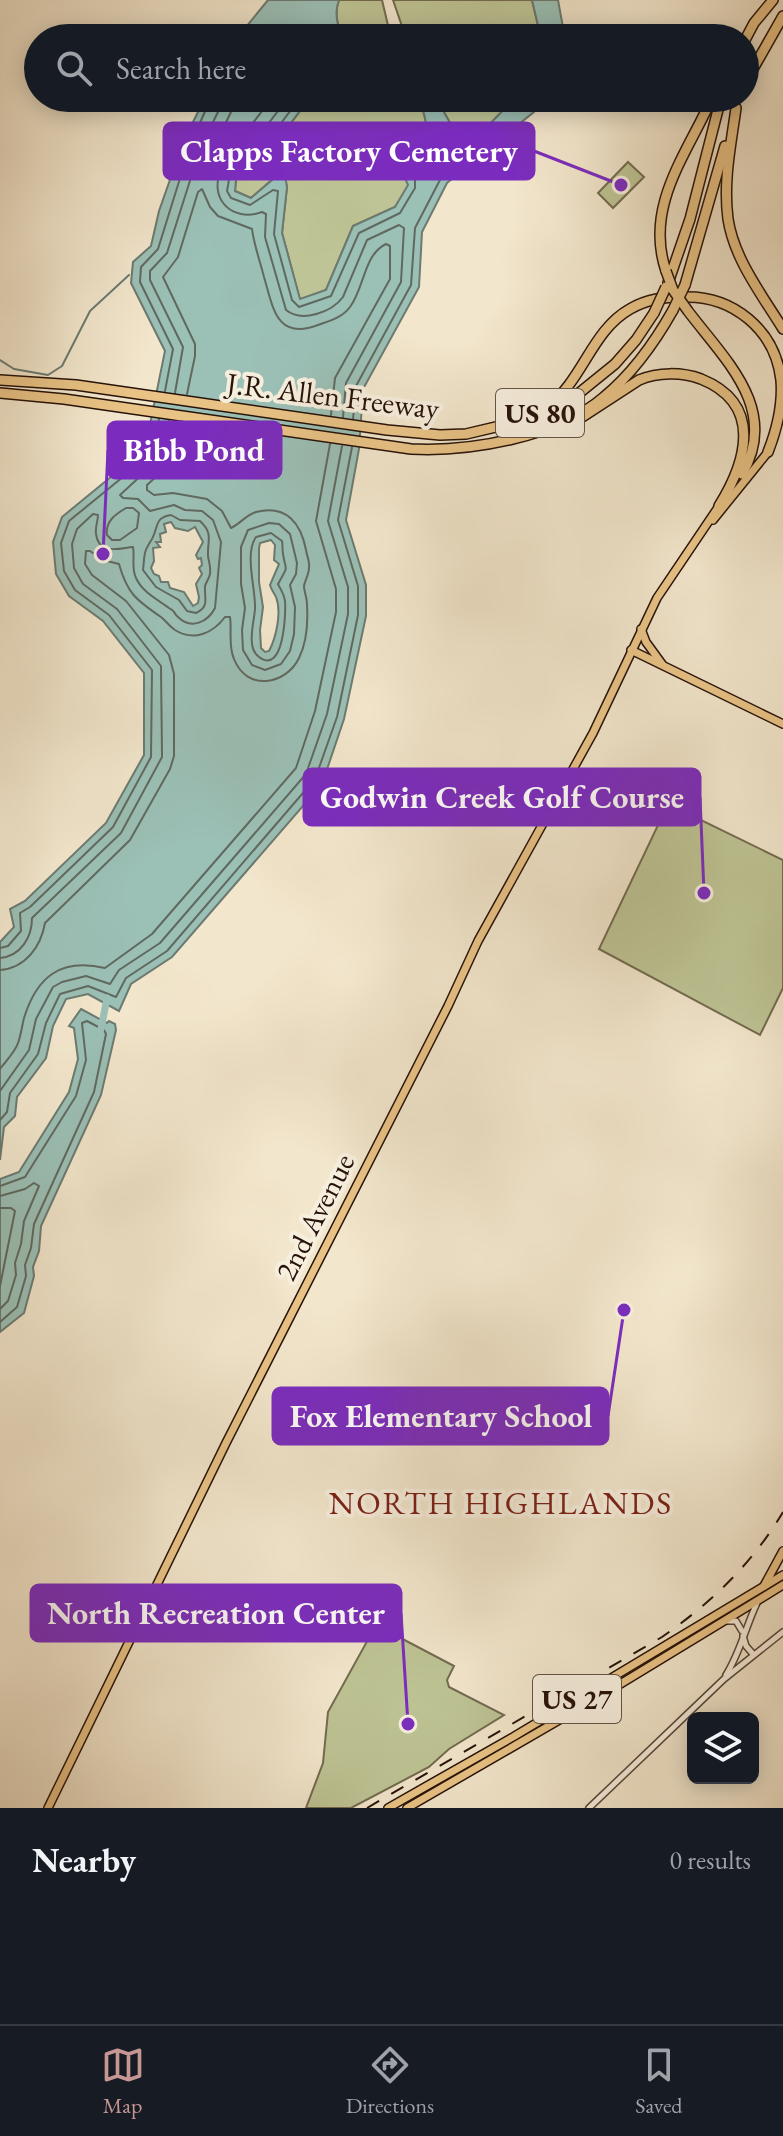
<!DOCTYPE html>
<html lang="en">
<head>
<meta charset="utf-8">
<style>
	:root { --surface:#171b24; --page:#242831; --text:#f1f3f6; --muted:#9ea1a6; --line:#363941; --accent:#c59692 }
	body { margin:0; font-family:"EB Garamond",serif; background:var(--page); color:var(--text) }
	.controls { position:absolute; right:24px; bottom:24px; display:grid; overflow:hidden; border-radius:12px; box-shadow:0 4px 20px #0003 }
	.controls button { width:72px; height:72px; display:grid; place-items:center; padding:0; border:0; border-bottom:2px solid var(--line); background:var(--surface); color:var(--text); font:40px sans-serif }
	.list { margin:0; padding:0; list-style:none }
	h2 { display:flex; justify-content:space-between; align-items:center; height:104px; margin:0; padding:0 32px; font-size:34px }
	h2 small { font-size:26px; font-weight:400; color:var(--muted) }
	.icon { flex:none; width:44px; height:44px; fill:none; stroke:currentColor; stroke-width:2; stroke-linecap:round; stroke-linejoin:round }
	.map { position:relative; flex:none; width:783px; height:1808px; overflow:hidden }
	.search { position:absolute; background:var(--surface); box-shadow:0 4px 20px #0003; left:24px; right:24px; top:24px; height:88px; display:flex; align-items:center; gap:20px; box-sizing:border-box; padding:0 28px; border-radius:44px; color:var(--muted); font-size:30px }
	.sheet { height:216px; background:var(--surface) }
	nav { display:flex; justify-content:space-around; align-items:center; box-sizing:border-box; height:112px; border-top:2px solid var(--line); background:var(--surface); font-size:22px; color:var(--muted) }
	nav a { display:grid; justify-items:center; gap:4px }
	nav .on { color:var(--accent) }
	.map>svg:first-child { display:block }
	.green { fill:#bec495; stroke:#726b4f; stroke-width:2 }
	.water { fill:#9bc0b6; stroke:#6c7a71; stroke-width:2; fill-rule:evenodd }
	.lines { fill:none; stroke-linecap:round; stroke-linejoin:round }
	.shore { stroke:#606960; stroke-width:2 }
	.stream { stroke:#6c7a71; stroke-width:2 }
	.river { stroke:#9bc0b6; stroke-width:7 }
	.minor-casing { stroke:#59473a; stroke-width:8 }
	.major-casing { stroke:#261209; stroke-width:10 }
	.highway-casing { stroke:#261209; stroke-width:12 }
	.minor { stroke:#f7efde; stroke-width:5 }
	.major { stroke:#e9c386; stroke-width:7 }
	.highway { stroke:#e9c386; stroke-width:9 }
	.rail { stroke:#261209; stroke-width:2; stroke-dasharray:14 14; stroke-linecap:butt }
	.highway-bridge-casing { stroke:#261209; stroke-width:12; stroke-linecap:butt }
	.highway-bridge { stroke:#e9c386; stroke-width:9 }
	.labels { text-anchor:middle; stroke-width:8; stroke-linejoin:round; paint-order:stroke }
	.shield { fill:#f7efde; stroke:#655449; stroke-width:2 }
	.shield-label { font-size:28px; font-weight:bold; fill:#261209 }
	.street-label { font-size:30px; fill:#261209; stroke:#f7efde }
	.neighbourhood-label { font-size:32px; letter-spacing:2px; fill:#7a1f14; stroke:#f7efde }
	.leader { fill:none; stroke:#7b2cbf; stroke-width:3 }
	.callout-dot { fill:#7b2cbf; stroke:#f7efde; stroke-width:3 }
	.callout { fill:#7b2cbf; stroke:#7b2cbf; stroke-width:3 }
	.callout-label { font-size:32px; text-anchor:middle; font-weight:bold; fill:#fff }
</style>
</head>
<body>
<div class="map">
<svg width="783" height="1808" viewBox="0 0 783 1808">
	<rect width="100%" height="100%" fill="#f2e6cc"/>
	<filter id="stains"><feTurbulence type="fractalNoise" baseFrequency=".0025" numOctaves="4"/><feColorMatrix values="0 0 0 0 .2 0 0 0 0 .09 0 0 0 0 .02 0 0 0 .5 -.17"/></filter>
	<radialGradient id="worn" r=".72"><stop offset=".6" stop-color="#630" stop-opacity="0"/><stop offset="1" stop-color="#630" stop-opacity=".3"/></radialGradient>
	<!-- green -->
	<g class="green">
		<path d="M 339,0 L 382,0 L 391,38 L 343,38 C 337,26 334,13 339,0 Z"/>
		<polygon points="393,0 532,0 541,38 406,38"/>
		<polygon points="310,98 420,98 428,129 426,144 429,156 395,207 353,226 326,290 300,300 282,233 287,187 283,170 251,198 235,191 236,179 256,169"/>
		<polygon points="436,98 515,98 486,128 458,137"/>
		<polygon points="628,162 644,177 613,208 598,193"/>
		<polygon points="668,804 783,860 783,988 760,1035 599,949"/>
		<polygon points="376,1625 454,1666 447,1680 449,1687 504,1715 449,1749 429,1767 351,1808 306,1808 323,1763 328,1712"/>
	</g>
	<!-- water -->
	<g class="water">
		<path d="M 268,0 L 339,0 C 334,13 337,26 343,38 L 237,38 Z"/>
		<polygon points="532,0 558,0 565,38 541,38"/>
		<path d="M 205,98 L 310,98 L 255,169 L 236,179 L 235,191 L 251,198 L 284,170 L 287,187 L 282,233 L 300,299 L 326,290 L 353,226 L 395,207 L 408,185 L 401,169 L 422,166 C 435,148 425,119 420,98 L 436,98 L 458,137 L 486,128 L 515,98 L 551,98 L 447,183 L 422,232 L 419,287 L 363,389 L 359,449 L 346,520 L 366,585 L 366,616 L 344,719 L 322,784 L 172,957 L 131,984 L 119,1011 L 88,994 L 66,999 L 53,1026 L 46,1058 L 17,1097 L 15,1116 L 4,1127 L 0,1160 L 0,942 L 14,927 L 10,909 L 25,901 L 106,823 L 144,755 L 144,673 L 103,621 L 69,596 L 56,574 L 53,542 L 62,517 L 145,449 L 165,351 L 131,283 L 133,262 L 151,246 L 159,211 L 184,140 ZM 171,522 L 175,528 L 188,531 L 195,527 L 203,542 L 196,555 L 198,559 L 201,558 L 202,565 L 199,568 L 202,574 L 196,584 L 199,597 L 198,603 L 193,606 L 184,592 L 170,588 L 168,582 L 161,582 L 159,576 L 154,574 L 151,568 L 154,561 L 153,548 L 160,547 L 156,542 L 161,542 L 160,534 L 166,532 L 164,524 ZM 271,540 L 275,545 L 274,560 L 279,564 L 270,585 C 271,589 274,593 276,597 C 282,612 276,638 269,651 L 265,652 L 261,648 L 260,630 L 263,607 L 259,582 L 259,548 L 260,543 Z"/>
		<polygon points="81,1009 107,1023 109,1021 115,1024 116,1030 101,1095 41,1226 39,1251 33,1267 34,1276 24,1313 0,1332 0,1179 19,1172 69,1092 78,1059 74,1028 69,1026"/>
	</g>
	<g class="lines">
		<!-- shore -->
		<g class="shore">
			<polyline points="233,98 231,112 212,151 214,156 236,145 272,98"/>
			<path d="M 288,98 L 244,155 L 222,168 C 207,198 232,223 262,212 L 266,214 L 265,237 L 286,310 C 302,323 332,312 343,297 L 367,240 L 399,225 L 404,228 L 401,282 L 346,383 L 343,417"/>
			<path d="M 300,98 L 251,163 L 230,174 L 227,191 L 231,198 L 250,205 L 273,190 L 278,191 L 274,234 L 292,300 L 299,307 L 331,296 L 359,233 L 400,213 L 415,188 L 415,176 C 445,166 433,147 437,123 L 443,124 L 455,144 L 477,140 L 481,143 L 441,178 L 415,228 L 411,285 L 356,386 L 353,419"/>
			<polyline points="165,391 173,349 140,282 141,267 158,249 191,143 211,98"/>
			<polyline points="175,393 183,347 150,280 150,271 167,253 201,146 220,108 221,98"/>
			<path d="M 187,394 L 195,356 L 195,344 L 163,277 L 178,257 L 198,192 L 202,189 L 210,207 L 218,216 L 252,229 C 254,245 260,261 264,277 C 273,307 276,341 318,325 C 329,321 342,318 350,307 C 364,289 364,254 386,244 L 390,246 L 390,279 L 335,378 L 331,415"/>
			<path d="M 126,508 L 133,508 L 139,513 L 137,528 L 120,540 L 112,540 L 107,535 C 105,521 116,514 126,508 Z"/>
			<path d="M 171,515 L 180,520 L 200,521 C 214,534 207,541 208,556 C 209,562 211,568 210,574 C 209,579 206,582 205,586 C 204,599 210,606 196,613 L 187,611 L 179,600 L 156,587 L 143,570 C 145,553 143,553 152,539 C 159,526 154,518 171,515 Z"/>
			<polygon points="269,523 279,524 290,534 297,563 296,574 290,585 295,607 294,634 290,651 281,664 265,670 252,665 243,650 242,630 245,608 241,584 241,547 248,530"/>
			<path d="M 271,533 L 282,541 C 283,545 282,549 283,554 C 286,573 289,564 278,584 C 281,590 284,594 285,601 C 286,612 284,676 259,657 C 246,648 254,623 255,609 C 256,589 244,554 256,537 Z"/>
			<polyline points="0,948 8,946 21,931 20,913 30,907 113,827 151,757 152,670 109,615 75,590 64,571 61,543 69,521 151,454 159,419"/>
			<path d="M 0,958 C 21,956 32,937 32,918 L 121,833 L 162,757 L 161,666 L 117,609 L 83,584 L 74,568 L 72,544 L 77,529 L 93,514 L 98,515 C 98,521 95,527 96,534 C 99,556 120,548 133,547 C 135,557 131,568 136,578 C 143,593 157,599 169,608 C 177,613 171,610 178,617 C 191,630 208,622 215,608 L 221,542 L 213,520 L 202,511 L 185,510 L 174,505 L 150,511 L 138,499 L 123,498 L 120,495 L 160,458 L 169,421"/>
			<path d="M 0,970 C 26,968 41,946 45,923 L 130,840 L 170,769 L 174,756 L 174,674 L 169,655 L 126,601 L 92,575 L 85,564 L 86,551 L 90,551 L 103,560 L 119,564 C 127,593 136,600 161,617 C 166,621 169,626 175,630 C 194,642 213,633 225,617 L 230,617 C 232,630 228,646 234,659 C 247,692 286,685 299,658 C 307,642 308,621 307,604 C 307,598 304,591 304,586 C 305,580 309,574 309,568 C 310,561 307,557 306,550 C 301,524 287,504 256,512 C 246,515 240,524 231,528 L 222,511 L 207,499 L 173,493 L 154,495 L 147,490 L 147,485 L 172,462 L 181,422"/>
			<path d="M 0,1069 C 6,1061 15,1052 18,1043 C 21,1035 22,1026 24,1018 C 37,976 61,958 105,968 L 152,934 L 296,768 L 315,711 L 336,612 L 336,589 L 316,521 L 330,444"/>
			<polyline points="0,1091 29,1050 36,1019 53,987 62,982 86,976 110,984 119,970 160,943 306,774 327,714 348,614 348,587 328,521 342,446"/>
			<polyline points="0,1120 7,1112 10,1093 38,1054 46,1023 60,994 88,986 116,997 126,978 167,951 315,779 337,717 358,615 358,586 338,520 352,447"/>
			<polyline points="0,1186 25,1177 76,1096 86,1060 82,1023 87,1021 104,1030 106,1034 94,1092 34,1224 31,1248 25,1265 26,1276 17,1307 0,1322"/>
			<polyline points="0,1196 25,1189 34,1183 39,1186 24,1221 21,1244 15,1263 16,1275 8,1301 0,1309"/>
			<polyline points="0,1208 11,1208 15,1211 0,1286"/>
		</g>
		<!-- stream -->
		<polyline class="stream" points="0,360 14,369 48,375 62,366 90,311 129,275"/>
		<!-- river -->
		<polyline class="river" points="101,1029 107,998"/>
		<defs>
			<g id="minor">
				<polyline points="727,1621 736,1621 742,1631"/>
				<polyline points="743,1636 746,1646 753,1654"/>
				<path d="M 726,1675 C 740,1653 746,1626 757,1603"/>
				<polyline points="589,1808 724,1679 783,1632"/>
			</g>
			<g id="major">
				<polyline points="713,520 768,452"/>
				<polyline points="641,629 646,642 662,664"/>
				<polyline points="631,650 783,724"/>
				<polyline points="764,1586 783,1551"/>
				<polyline points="48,1808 226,1443 448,1006 478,941 593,733 657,598 719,506"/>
				<polyline points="388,1808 513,1737 783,1575"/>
				<polyline points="407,1808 599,1697 783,1585"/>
			</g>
			<g id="highway">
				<polyline points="745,40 754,23 773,0"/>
				<polyline points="745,83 783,16"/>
				<path d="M 736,108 C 731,145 723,181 728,219 C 734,259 762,295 783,329"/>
				<path d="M 666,271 C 644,206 687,154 712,98"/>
				<polyline points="668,283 690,219 721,98"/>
				<polyline points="685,285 725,146"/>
				<path d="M 688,311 C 725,360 780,409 742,474"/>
				<polyline points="0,380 76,385 387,430 440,435 466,434 513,423 573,398 615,364 636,340 654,313"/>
				<path d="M 0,393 L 64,399 L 411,449 C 470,452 558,437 604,397 C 632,374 655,342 673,310"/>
				<path d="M 547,407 C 583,381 591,331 630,309 C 647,299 664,297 683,297 C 732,295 775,329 781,380 C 783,404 777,429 768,452"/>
				<path d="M 576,421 L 639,380 C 658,372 682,372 701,379 C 763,404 747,461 719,506"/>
			</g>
		</defs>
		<!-- minor casing -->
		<use href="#minor" class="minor-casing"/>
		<!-- major casing -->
		<use href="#major" class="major-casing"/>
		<!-- highway casing -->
		<use href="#highway" class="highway-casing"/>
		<!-- minor -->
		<use href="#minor" class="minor"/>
		<!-- major -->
		<use href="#major" class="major"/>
		<!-- highway -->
		<use href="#highway" class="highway"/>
		<!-- rail -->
		<path class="rail" d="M 367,1808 L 662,1637 C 711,1603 752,1564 783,1512"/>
		<defs>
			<g id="highway-bridge">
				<polyline points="666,271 673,290 688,311"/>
				<polyline points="673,310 685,285"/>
				<polyline points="654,313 666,287"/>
			</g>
		</defs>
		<!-- highway-bridge casing -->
		<use href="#highway-bridge" class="highway-bridge-casing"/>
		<!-- highway-bridge -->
		<use href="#highway-bridge" class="highway-bridge"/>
	</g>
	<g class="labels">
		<!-- shield labels -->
		<g class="shield">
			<rect x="496" y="389" width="88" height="48" rx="6"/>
			<rect x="533" y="1675" width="88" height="48" rx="6"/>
		</g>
		<g class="shield-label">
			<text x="540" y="423">US 80</text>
			<text x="577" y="1709">US 27</text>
		</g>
		<!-- street labels -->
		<g class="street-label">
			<text transform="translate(333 396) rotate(7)" y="10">J.R. Allen Freeway</text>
			<text transform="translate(315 1217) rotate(-63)" y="10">2nd Avenue</text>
		</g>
		<!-- neighbourhood labels -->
		<g class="neighbourhood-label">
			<text x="501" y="1514">NORTH HIGHLANDS</text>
		</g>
	</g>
	<!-- callouts -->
	<path class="leader" d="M621 185L534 151M103 554L108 450M704 893L700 797M624 1310L608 1416M408 1724L401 1613"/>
	<g class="callout-dot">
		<circle cx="621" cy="185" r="8"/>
		<circle cx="103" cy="554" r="8"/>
		<circle cx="704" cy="893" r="8"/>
		<circle cx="624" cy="1310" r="8"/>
		<circle cx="408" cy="1724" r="8"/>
	</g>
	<g class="callout">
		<rect x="164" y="123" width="370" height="56" rx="8"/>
		<rect x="108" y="422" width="173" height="56" rx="8"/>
		<rect x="304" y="769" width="396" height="56" rx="8"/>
		<rect x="273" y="1388" width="335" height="56" rx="8"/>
		<rect x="31" y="1585" width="370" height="56" rx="8"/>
	</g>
	<g class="callout-label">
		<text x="349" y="162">Clapps Factory Cemetery</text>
		<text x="194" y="461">Bibb Pond</text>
		<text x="502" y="808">Godwin Creek Golf Course</text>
		<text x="441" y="1427">Fox Elementary School</text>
		<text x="216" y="1624">North Recreation Center</text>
	</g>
	<rect width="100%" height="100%" filter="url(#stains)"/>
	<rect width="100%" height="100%" fill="url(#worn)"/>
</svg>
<div class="controls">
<button><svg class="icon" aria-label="layers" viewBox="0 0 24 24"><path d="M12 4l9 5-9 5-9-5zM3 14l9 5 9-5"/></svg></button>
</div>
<div class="search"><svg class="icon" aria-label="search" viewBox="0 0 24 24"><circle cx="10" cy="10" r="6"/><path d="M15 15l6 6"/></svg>Search here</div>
</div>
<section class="sheet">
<h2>Nearby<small>0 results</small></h2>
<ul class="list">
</ul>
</section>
<nav>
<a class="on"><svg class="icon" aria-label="map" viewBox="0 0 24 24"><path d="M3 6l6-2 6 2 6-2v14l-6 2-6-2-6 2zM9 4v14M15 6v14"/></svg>Map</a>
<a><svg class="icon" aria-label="directions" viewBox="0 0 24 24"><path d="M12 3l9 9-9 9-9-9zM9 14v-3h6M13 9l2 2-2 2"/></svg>Directions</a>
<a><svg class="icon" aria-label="saved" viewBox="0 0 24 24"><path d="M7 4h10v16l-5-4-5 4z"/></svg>Saved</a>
</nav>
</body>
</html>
